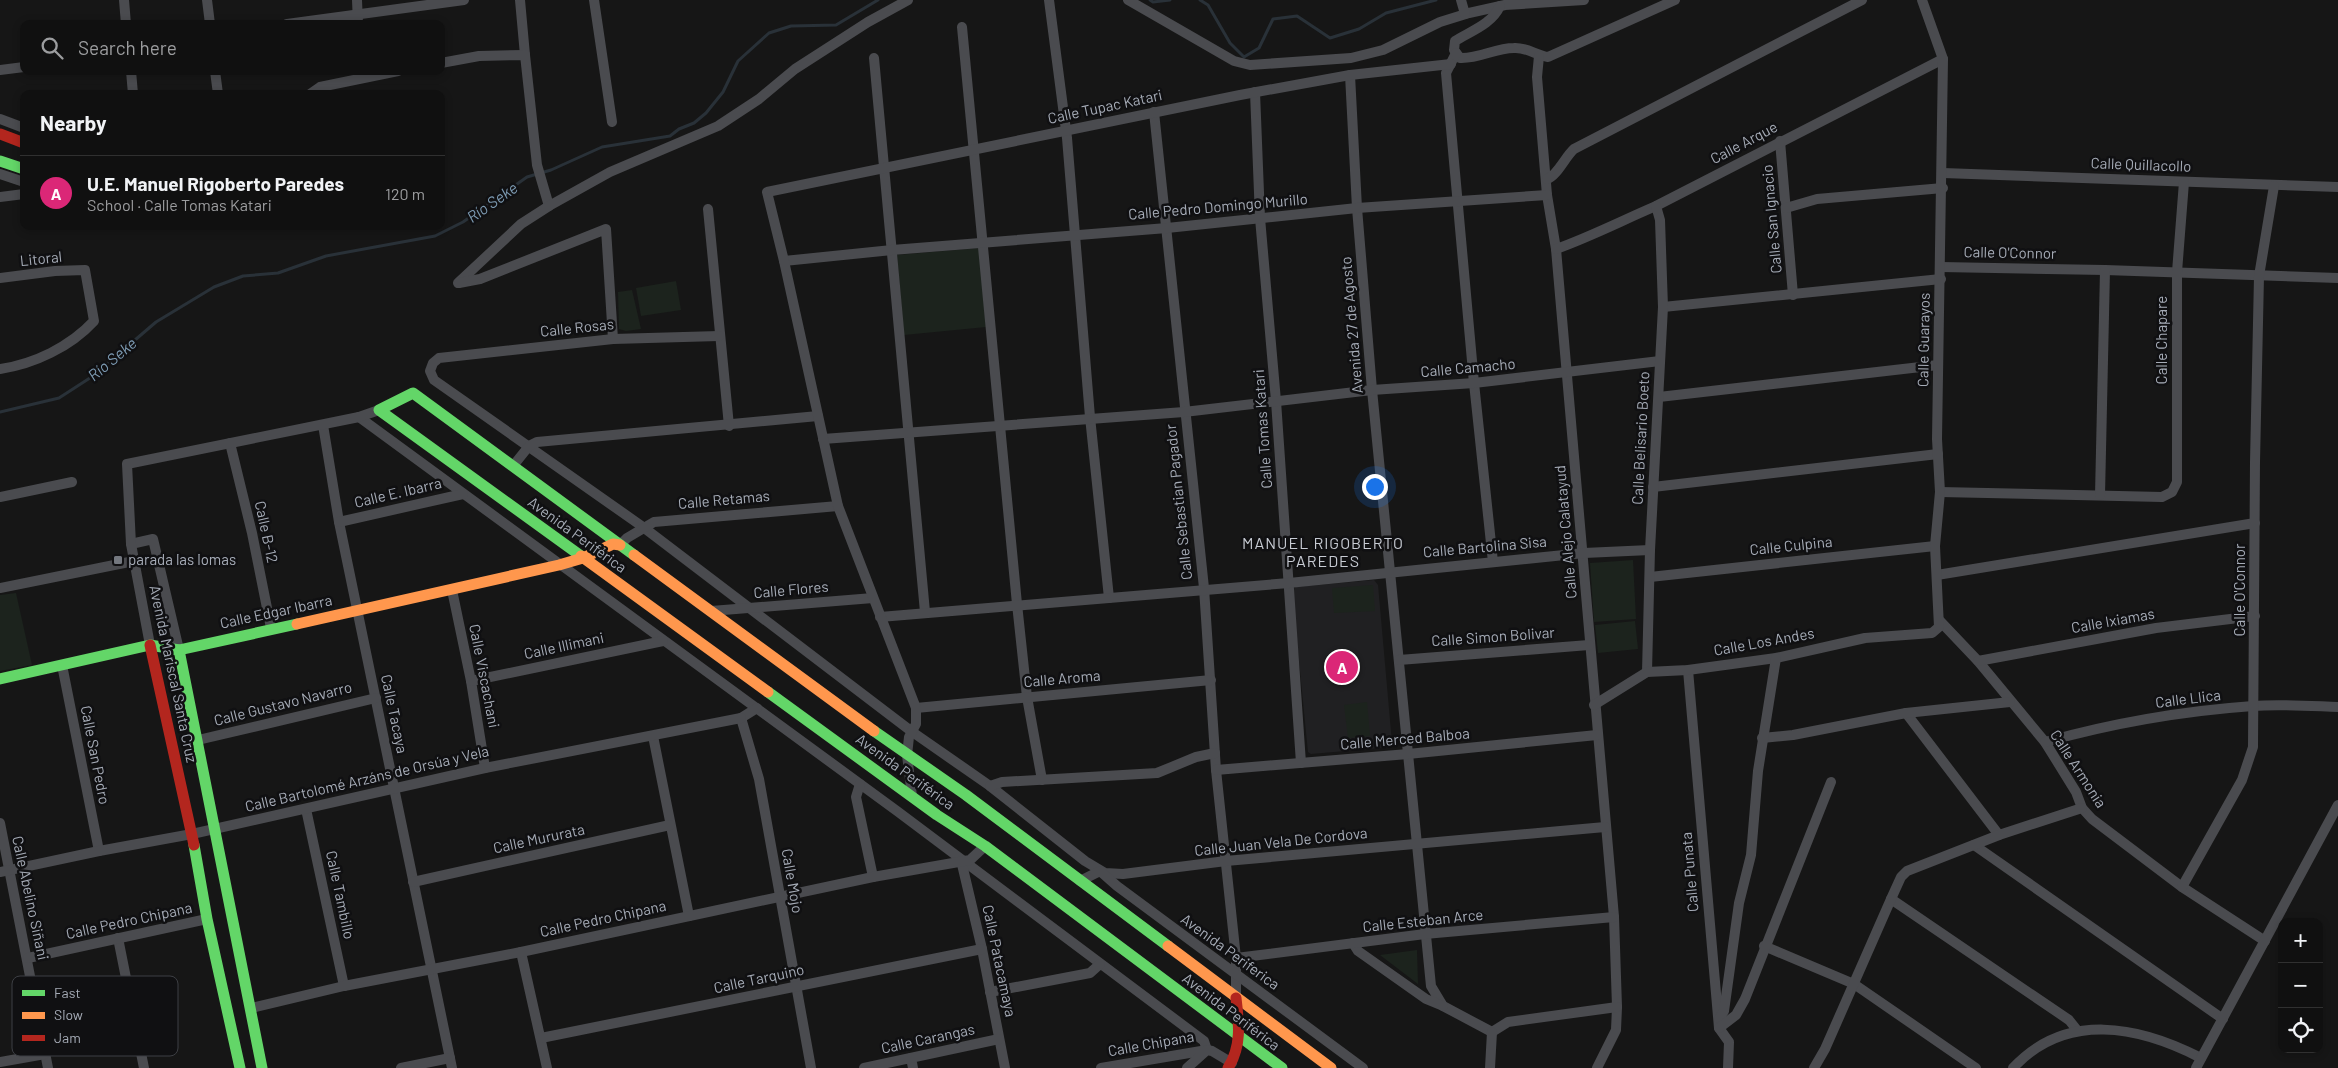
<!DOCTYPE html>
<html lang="en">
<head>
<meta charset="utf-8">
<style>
	:root { --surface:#101010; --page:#191919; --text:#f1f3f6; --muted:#9c9d9f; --line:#303030; --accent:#db2777 }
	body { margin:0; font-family:Barlow,sans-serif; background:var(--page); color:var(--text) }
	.controls { position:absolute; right:15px; bottom:15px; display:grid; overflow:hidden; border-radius:10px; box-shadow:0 2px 8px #0003 }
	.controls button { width:45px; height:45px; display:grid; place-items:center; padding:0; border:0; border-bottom:1px solid var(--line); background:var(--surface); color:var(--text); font:25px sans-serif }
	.you { position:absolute; left:1374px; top:486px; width:18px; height:18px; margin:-12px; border:4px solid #fff; border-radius:50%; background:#1a73e8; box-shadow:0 0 0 8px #1a73e833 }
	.badge { display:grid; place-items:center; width:32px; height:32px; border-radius:50%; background:var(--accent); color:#fff; font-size:16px; font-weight:700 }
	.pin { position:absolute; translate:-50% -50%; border:2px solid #fff; box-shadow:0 1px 5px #0006 }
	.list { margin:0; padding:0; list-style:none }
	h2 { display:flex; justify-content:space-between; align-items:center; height:65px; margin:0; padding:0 20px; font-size:21px }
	h2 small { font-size:16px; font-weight:400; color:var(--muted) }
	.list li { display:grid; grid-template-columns:32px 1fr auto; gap:15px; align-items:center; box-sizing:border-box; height:75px; padding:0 20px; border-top:1px solid var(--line) }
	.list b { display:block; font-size:19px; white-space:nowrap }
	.list p { margin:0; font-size:16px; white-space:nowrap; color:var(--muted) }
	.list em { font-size:16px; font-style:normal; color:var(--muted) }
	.icon { flex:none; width:28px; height:28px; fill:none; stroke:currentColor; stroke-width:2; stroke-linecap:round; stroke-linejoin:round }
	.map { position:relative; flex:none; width:2338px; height:1068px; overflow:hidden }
	.search { position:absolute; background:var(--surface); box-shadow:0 2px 8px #0003; left:20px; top:20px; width:425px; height:55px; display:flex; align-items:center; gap:12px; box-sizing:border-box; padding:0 18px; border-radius:10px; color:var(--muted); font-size:19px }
	.panel { position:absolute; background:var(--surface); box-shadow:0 2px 8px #0003; left:20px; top:90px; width:425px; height:140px; border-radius:10px }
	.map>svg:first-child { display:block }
	.built { fill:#202022 }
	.green { fill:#1c231d }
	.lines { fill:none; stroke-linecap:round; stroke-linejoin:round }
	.stream { stroke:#293138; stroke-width:3 }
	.street { stroke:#4a4b4f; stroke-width:10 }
	.fast { stroke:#63d668; stroke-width:11 }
	.slow { stroke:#ff974d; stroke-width:11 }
	.jam { stroke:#b3261e; stroke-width:11 }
	.poi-dot { fill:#74787f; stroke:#101012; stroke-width:2 }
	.labels { text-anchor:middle; stroke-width:5; stroke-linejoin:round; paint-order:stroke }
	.street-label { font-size:15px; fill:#a6acb7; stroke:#101012 }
	.poi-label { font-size:15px; fill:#a6acb7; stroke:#101012; text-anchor:start }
	.water-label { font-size:16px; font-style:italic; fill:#7d9bb3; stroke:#101012 }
	.neighbourhood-label { font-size:16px; letter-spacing:1px; fill:#c7cbd3; stroke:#101012 }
	.key { fill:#101012; stroke:#3d3f44; stroke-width:1 }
	.key-label { font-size:14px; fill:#a6acb7 }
</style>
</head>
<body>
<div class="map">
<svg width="2338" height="1068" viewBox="0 0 2338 1068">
	<rect width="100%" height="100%" fill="#161616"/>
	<!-- built -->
	<polygon class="built" points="1374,580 1378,585 1392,743 1391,747 1311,754 1308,752 1292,590 1296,587"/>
	<!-- green -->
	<g class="green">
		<polygon points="979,248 986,327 904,335 897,255"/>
		<polygon points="676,281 681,310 641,316 636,288"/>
		<polygon points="632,290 641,329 626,331 619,329 618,292"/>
		<polygon points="1633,560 1636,619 1594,622 1590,563"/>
		<polygon points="1373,585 1375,611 1334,613 1332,588"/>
		<polygon points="16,593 32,665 0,671 0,595"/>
		<polygon points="1635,621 1638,649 1598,653 1595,625"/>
		<polygon points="1367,702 1370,736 1348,738 1344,705"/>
		<polygon points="1417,950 1418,984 1380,955"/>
	</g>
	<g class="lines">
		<!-- stream -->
		<g class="stream">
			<polyline points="1150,0 1153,2 1170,0"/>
			<polyline points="1200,0 1208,5 1230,43 1244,57 1259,48 1273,19 1297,16 1330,38 1359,29 1386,13 1436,0"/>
			<polyline points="0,412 59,398 93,376 156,322 214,287 243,276 278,273 326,256 435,236 463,222 527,177 551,170 602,147 670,136 679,129 694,123 706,113 723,92 738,61 769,33 791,26 836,25 878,0"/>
		</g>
		<!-- street -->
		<g class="street">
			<polyline points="124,0 126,24"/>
			<polyline points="207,0 210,24"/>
			<polyline points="357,0 358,24"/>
			<polyline points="520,0 525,55"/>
			<polyline points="594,0 612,122"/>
			<polyline points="1049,0 1067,138 1090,417 1109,598"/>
			<polyline points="1128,0 1234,61 1250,65 1351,58 1383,50 1440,22 1469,13 1505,5 1584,0"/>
			<polyline points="1461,0 1465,14"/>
			<path d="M 1500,6 C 1492,24 1471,31 1455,41 L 1454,50 L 1460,58 C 1479,59 1495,48 1514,48 C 1526,47 1536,55 1548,57 L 1675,0"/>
			<polyline points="287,24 464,0"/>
			<polyline points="962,27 1017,604 1027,697 1042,780"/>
			<polyline points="1456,53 1446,73 1474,383 1493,562"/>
			<polyline points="1539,56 1537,77 1547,195 1556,249 1614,917 1617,1007 1616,1030 1597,1068"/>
			<polyline points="874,58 925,612"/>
			<polyline points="441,63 479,56 525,55 537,165 549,206"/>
			<polyline points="0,70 24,67"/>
			<polyline points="131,71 133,94"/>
			<polyline points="215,71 218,94"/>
			<polyline points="1350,75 1357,208 1372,390 1431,986 1443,1006 1492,1032"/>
			<polyline points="1255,92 1260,218 1276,401 1301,763"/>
			<polyline points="310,94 320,87 398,71"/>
			<polyline points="1154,112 1204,588 1216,770 1236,958 1236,998"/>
			<polyline points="0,119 24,128"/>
			<polyline points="1780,141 1793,295"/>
			<polyline points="1943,173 2338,187"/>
			<polyline points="0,174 24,182"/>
			<path d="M 1547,179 C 1557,176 1565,157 1574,149 L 1862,0"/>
			<polyline points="0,197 24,194"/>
			<polyline points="1786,208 1817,199 1943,188"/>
			<polyline points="708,209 729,426"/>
			<path d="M 1556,249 C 1590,237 1623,220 1656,206 L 1943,59"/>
			<polyline points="784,261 892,250 1167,228 1357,208 1547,195"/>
			<polyline points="1941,267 2105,270 2338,278"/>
			<path d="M 0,278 L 55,271 L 85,270 L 94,321 C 70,347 34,364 0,369"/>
			<polyline points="458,283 521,224 549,206 610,172 718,126 759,99 795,69 868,22 908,0"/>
			<polyline points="459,283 480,279 606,229 613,339"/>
			<polyline points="1663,307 1941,279"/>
			<polyline points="719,336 613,339 439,358 433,363 430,371 434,380 643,527 911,731 990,786 1085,861 1105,873 1123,874 1226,861 1605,827"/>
			<polyline points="1659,397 1938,365"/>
			<polyline points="359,417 897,811 1204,1041 1207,1050 1101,1068"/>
			<polyline points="323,425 339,522 452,1068"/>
			<polyline points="823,439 1184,412 1372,390 1474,383 1660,361"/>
			<polyline points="230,443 252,533 271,628"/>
			<polyline points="513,466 529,446 537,442 818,416"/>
			<polyline points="1653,487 1938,454"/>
			<polyline points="1940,492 2162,497 2172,492 2177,482 2177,272 2184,182"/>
			<polyline points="2100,495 2105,270"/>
			<polyline points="0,497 72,482"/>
			<polyline points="339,522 463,494"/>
			<polyline points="131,544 153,539 179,650"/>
			<polyline points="620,545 627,538 654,522 838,506"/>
			<polyline points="1937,575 2255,523"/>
			<polyline points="1650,577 1935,546"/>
			<polyline points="0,588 134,561"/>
			<polyline points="452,590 471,681 485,768"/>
			<polyline points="711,611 873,598"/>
			<polyline points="880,617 1289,583 1584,553 1650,550"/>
			<polyline points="1940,621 1978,661 2045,742 2076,792 2082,808 2092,819 2182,887 2265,941"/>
			<polyline points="150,645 131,544 127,464 359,417 379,410"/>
			<polyline points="1399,660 1589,645"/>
			<polyline points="1978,661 2156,628 2255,616"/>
			<polyline points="62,665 99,851"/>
			<polyline points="1688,670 1719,1028 1729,1042 1728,1068"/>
			<polyline points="1647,672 1650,550 1663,307 1660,220 1656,206"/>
			<polyline points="471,681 663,641"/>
			<polyline points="1594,705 1647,672 1688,670 1776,658 1865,638 1932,633 1939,627 1935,546 1940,492 1937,439 1943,59 1922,0"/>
			<polyline points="757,708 741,718 759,779 811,1068"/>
			<polyline points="916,708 1211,680"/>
			<polyline points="1906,713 1999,835"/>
			<polyline points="653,736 689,916"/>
			<polyline points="1762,738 1793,735 1906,713 2010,702"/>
			<polyline points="198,740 376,698"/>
			<path d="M 2045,742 C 2113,723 2183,711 2253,706 C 2281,704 2310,706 2338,707"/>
			<polyline points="1216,770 1408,754 1597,735"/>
			<polyline points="860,784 856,797 873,877"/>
			<polyline points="990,786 1002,782 1157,773 1196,757 1215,753"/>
			<polyline points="912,796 907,755 909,737 916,724 916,708 838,506 784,261 767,192 1240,95 1350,75 1451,64"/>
			<polyline points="306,809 344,986"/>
			<polyline points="0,823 48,1068"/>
			<polyline points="1974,845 2223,1019"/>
			<polyline points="961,860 982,949 1005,1068"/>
			<polyline points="0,872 99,851 192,834 485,768 741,718"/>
			<polyline points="1080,881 1100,871 1117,886 1363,1068"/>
			<polyline points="413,882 670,825"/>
			<polyline points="2182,887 2242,780 2253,747 2255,462 2259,276 2274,186"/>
			<polyline points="1891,899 2069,1020 2077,1030"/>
			<polyline points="118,938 144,1068"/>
			<polyline points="1353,943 1358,951 1426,999 1443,1006"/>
			<polyline points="1764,946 1854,984 1976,1068"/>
			<polyline points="521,952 547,1068"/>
			<polyline points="28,958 207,919"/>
			<polyline points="1236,958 1425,934 1614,917"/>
			<polyline points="990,992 1090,973 1100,964"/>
			<polyline points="251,1008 344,986 521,952 873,877 970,860 985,846"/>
			<polyline points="1719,1019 1724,1011 1739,903 1751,855 1758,771 1776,658"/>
			<polyline points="1719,1028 1736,1015 1745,999 1831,782"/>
			<polyline points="1492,1032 1508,1022 1617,1007"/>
			<polyline points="541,1038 982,949"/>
			<polyline points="911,1058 913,1068"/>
			<polyline points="0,1062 45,1054"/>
			<polyline points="401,1068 450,1058"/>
			<polyline points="864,1068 999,1039"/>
			<polyline points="1187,1068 1207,1050 1212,1051 1232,1063"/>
			<polyline points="1490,1068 1492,1032"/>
			<polyline points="1814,1068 1825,1049 1891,899 1901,877 1907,871 1999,835 2082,808"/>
			<path d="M 2013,1068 C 2066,1011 2139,1026 2201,1058"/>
			<polyline points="2196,1068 2338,805"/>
		</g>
		<!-- fast -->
		<g class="fast">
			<polyline points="0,161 24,169"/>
			<polyline points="581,556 379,410 413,393 634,555"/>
			<polyline points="179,650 262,1068"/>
			<polyline points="0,679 150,645 179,650 297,624"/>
			<polyline points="768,692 937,815 985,846 1282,1068"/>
			<polyline points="874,731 966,795 1168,946"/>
			<polyline points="194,845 207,919 240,1068"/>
		</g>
		<!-- slow -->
		<g class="slow">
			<polyline points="634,555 874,731"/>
			<polyline points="581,556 768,692"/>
			<polyline points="297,624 559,565 583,558 613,544 620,545"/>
			<polyline points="1168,946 1331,1068"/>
		</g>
		<!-- jam -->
		<g class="jam">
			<polyline points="0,134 24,143"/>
			<polyline points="150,645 194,845"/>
			<path d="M 1228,1068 C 1242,1046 1239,1023 1236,998"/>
		</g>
	</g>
	<!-- markers -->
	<rect class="poi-dot" x="113" y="555" width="10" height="10" rx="2.5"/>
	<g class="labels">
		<!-- street labels -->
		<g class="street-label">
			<text transform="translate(1105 107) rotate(-12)" y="5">Calle Tupac Katari</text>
			<text transform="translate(1744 143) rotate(-28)" y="5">Calle Arque</text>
			<text transform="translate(2141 165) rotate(2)" y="5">Calle Quillacollo</text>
			<text transform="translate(1218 207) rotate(-5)" y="5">Calle Pedro Domingo Murillo</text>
			<text transform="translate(1772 219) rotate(-95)" y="5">Calle San Ignacio</text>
			<text transform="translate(2010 253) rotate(1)" y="5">Calle O'Connor</text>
			<text transform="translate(41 259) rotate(-6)" y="5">Litoral</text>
			<text transform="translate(1352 325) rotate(-95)" y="5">Avenida 27 de Agosto</text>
			<text transform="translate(577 328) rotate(-6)" y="5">Calle Rosas</text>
			<text transform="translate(1924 340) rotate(-89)" y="5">Calle Guarayos</text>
			<text transform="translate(2162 340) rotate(-90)" y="5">Calle Chapare</text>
			<text transform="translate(1468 368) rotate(-5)" y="5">Calle Camacho</text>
			<text transform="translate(1263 429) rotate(-94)" y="5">Calle Tomas Katari</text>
			<text transform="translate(1641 438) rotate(-87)" y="5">Calle Belisario Boeto</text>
			<text transform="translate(398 493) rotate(-13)" y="5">Calle E. Ibarra</text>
			<text transform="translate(724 500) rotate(-5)" y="5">Calle Retamas</text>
			<text transform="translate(1179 502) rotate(-96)" y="5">Calle Sebastian Pagador</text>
			<text transform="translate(266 532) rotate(78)" y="5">Calle B-12</text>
			<text transform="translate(1566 532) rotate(-95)" y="5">Calle Alejo Calatayud</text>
			<text transform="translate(577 535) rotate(36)" y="5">Avenida Periférica</text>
			<text transform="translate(1791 546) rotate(-6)" y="5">Calle Culpina</text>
			<text transform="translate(1485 547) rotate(-5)" y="5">Calle Bartolina Sisa</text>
			<text transform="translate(791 590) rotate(-5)" y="5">Calle Flores</text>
			<text transform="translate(2240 590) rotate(-90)" y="5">Calle O'Connor</text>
			<text transform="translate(276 612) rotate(-12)" y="5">Calle Edgar Ibarra</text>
			<text transform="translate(2113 621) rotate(-10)" y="5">Calle Ixiamas</text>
			<text transform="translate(1493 637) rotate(-4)" y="5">Calle Simon Bolivar</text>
			<text transform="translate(1764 642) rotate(-10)" y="5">Calle Los Andes</text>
			<text transform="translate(564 646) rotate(-12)" y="5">Calle Illimani</text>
			<text transform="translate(173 674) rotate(78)" y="5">Avenida Mariscal Santa Cruz</text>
			<text transform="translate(484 676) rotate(79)" y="5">Calle Viscachani</text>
			<text transform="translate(1062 679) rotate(-5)" y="5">Calle Aroma</text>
			<text transform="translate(2188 699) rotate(-7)" y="5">Calle Llica</text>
			<text transform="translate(283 704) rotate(-14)" y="5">Calle Gustavo Navarro</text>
			<text transform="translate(394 714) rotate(78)" y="5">Calle Tacaya</text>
			<text transform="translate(1405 739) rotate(-5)" y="5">Calle Merced Balboa</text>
			<text transform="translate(95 755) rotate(79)" y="5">Calle San Pedro</text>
			<text transform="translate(2078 769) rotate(57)" y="5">Calle Armonia</text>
			<text transform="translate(905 772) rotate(36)" y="5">Avenida Periférica</text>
			<text transform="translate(367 779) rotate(-13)" y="5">Calle Bartolomé Arzáns de Orsúa y Vela</text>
			<text transform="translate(539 839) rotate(-12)" y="5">Calle Mururata</text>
			<text transform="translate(1281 842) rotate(-6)" y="5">Calle Juan Vela De Cordova</text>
			<text transform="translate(1690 872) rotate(-95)" y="5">Calle Punata</text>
			<text transform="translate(792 881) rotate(80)" y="5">Calle Mojo</text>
			<text transform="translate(340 895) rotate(78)" y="5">Calle Tambillo</text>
			<text transform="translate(30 898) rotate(78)" y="5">Calle Abelino Siñani</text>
			<text transform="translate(603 919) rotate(-12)" y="5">Calle Pedro Chipana</text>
			<text transform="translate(129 921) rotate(-12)" y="5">Calle Pedro Chipana</text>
			<text transform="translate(1423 921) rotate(-6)" y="5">Calle Esteban Arce</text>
			<text transform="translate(1230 952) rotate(36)" y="5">Avenida Periferica</text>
			<text transform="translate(999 961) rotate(78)" y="5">Calle Patacamaya</text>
			<text transform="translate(759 979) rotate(-12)" y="5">Calle Tarquino</text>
			<text transform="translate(1231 1012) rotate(37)" y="5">Avenida Periférica</text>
			<text transform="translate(928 1039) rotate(-12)" y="5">Calle Carangas</text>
			<text transform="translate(1151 1044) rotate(-10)" y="5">Calle Chipana</text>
		</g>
		<!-- poi labels -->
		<g class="poi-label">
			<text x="128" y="565">parada las lomas</text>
		</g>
		<!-- water labels -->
		<g class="water-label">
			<text transform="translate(492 202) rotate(-35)" y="6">Río Seke</text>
			<text transform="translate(112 359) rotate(-40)" y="6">Río Seke</text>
		</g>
		<!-- neighbourhood labels -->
		<g class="neighbourhood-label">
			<text x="1323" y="549">MANUEL RIGOBERTO<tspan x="1323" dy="18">PAREDES</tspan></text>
		</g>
	</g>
	<!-- legend -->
	<rect x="12" y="976" width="166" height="80" rx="8" class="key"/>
	<rect x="22" y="990" width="23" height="6" fill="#63d668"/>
	<rect x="22" y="1012" width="23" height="7" fill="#ff974d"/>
	<rect x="22" y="1035" width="23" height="6" fill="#b3261e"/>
	<g class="key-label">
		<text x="54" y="998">Fast</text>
		<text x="54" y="1020">Slow</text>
		<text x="54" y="1043">Jam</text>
	</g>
</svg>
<div class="controls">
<button>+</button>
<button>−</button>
<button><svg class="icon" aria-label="locate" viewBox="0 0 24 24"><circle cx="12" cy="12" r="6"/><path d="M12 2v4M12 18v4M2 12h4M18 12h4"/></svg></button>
</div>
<div class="you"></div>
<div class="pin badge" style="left:1342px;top:667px">A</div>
<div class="search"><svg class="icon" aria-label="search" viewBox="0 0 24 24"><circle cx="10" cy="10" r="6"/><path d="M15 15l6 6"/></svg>Search here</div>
<section class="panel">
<h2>Nearby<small></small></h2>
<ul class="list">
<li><span class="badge">A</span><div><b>U.E. Manuel Rigoberto Paredes</b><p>School · Calle Tomas Katari</p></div><em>120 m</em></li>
</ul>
</section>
</div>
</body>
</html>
